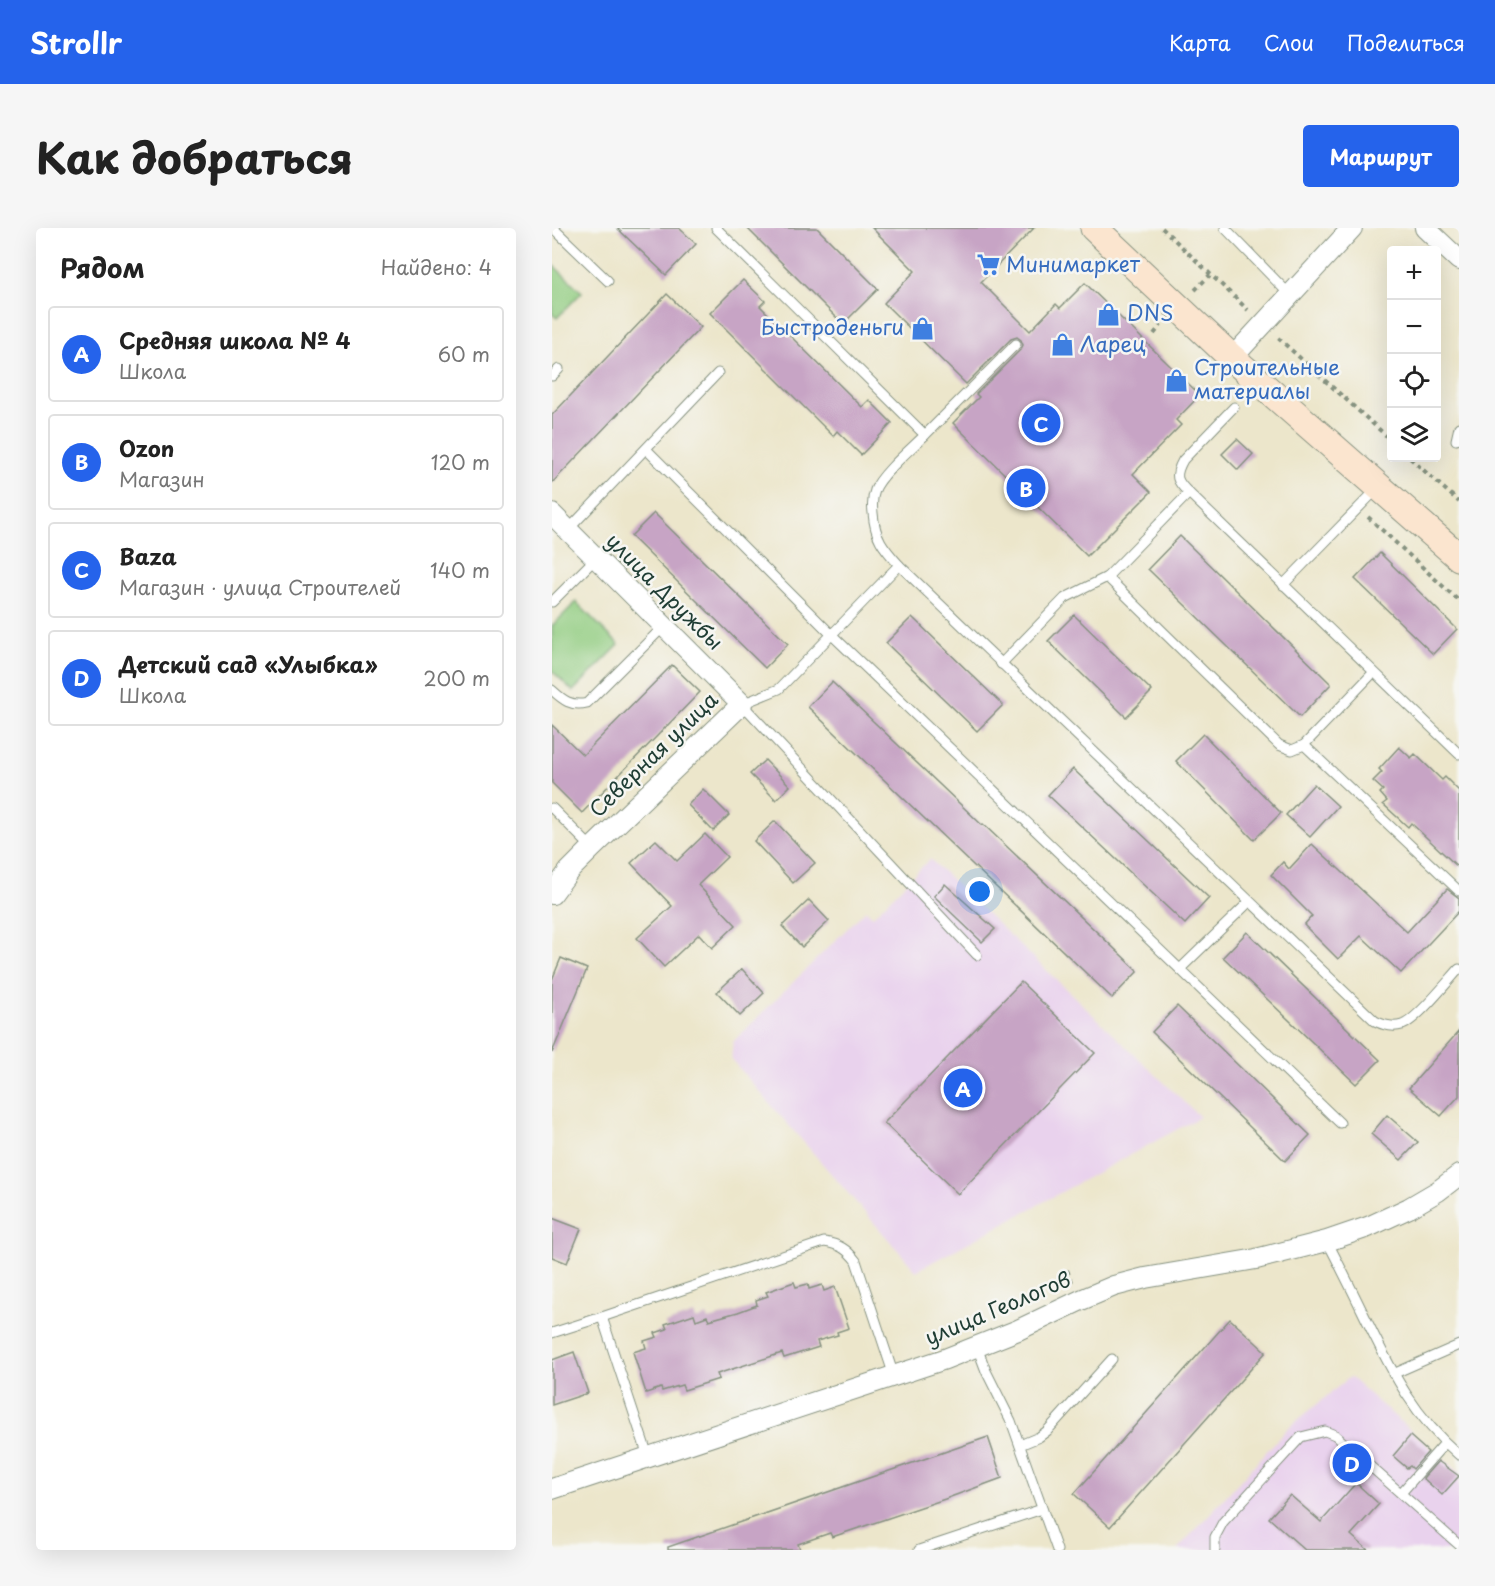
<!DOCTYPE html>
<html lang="ru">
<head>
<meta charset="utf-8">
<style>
	:root { --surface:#fff; --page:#f6f6f6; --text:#222; --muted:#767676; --line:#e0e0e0; --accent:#2563eb }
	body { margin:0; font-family:"Playpen Sans",sans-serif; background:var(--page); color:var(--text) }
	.controls { position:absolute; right:18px; top:18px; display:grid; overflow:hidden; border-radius:6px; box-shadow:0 6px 24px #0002 }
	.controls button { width:54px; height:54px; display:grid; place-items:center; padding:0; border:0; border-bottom:2px solid var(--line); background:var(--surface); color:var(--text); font:30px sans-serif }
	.you { position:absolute; left:428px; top:664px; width:21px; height:21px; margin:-15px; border:4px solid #fff; border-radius:50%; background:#1a73e8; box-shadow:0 0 0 9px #1a73e833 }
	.badge { display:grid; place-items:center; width:39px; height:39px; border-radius:50%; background:var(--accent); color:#fff; font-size:20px; font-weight:700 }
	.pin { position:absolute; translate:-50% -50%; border:3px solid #fff; box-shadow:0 2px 6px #0006 }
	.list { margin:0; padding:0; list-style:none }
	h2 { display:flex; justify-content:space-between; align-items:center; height:78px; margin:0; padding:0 24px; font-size:26px }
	h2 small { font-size:20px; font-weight:400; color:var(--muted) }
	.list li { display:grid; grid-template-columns:39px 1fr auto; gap:18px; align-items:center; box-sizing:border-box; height:96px; margin:0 12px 12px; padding:0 12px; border:2px solid var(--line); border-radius:6px }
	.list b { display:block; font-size:22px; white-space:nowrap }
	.list p { margin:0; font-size:20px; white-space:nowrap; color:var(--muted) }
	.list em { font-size:20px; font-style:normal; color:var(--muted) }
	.icon { flex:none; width:33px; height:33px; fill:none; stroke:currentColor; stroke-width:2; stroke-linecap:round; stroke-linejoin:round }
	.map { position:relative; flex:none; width:907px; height:1322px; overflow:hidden; border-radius:6px }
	header { display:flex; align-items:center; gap:36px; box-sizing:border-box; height:84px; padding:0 30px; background:var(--accent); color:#fff }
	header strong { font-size:28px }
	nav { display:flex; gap:33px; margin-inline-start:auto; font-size:21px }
	.intro { display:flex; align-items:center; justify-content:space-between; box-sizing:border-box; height:144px; padding:0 36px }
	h1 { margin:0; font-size:42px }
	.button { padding:15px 27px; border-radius:6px; background:var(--accent); color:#fff; font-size:21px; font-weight:700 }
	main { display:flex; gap:36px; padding:0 36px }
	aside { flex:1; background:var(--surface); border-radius:6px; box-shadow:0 6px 24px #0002 }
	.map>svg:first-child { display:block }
	.built { fill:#e9d2ed }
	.green { fill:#91cc80; stroke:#58845a; stroke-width:1.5 }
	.building { fill:#c7a4c5 }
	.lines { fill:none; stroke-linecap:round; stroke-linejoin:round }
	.service-casing { stroke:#869280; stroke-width:11 }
	.minor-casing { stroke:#869280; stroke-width:22 }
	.secondary-casing { stroke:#869280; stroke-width:29 }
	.path { stroke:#869280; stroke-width:4; stroke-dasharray:4.5 4.5; stroke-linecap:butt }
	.service { stroke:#fff; stroke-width:9 }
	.minor { stroke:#fff; stroke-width:20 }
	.secondary { stroke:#fbe5cf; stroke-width:27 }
	.labels { text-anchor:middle; stroke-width:5; stroke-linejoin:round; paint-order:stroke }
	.shop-label { font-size:21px; fill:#366cbe; stroke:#f6f6f2; text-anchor:start }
	.street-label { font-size:21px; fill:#1f3d34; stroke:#f6f6f2 }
</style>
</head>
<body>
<header>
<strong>Strollr</strong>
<nav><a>Карта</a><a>Слои</a><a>Поделиться</a></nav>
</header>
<div class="intro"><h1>Как добраться</h1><a class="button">Маршрут</a></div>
<main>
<aside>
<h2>Рядом<small>Найдено: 4</small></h2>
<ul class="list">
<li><span class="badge">A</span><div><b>Средняя школа № 4</b><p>Школа</p></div><em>60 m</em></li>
<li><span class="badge">B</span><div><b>Ozon</b><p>Магазин</p></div><em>120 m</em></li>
<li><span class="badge">C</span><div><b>Baza</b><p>Магазин · улица Строителей</p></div><em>140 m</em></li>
<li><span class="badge">D</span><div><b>Детский сад «Улыбка»</b><p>Школа</p></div><em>200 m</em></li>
</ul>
</aside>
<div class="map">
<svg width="907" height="1322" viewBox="0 0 907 1322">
	<rect width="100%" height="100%" fill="#f6f6f2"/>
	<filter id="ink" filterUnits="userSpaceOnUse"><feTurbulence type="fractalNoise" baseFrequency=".0167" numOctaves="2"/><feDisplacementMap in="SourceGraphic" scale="12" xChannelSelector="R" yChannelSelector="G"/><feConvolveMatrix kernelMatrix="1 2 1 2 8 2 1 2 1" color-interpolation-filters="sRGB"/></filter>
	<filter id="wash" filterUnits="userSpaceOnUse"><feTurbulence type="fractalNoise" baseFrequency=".008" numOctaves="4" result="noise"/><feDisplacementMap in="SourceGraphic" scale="24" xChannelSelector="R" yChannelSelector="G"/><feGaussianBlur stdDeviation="1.35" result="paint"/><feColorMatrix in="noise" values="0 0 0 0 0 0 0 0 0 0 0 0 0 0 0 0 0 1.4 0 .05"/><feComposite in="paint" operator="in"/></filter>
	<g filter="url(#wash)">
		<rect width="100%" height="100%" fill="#ece6cb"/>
		<!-- built -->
		<g class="built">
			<polygon points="378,631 648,889 364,1043 179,831 181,814 314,682 321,688"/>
			<polygon points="798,1149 907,1245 907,1322 625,1322 735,1201"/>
		</g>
		<!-- green -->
		<g class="green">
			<polygon points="0,36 30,64 5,90 0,86"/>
			<polygon points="24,374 67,417 21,463 0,443 0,398"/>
		</g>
		<g id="blocks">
			<!-- building -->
			<g class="building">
				<polygon points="65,0 127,0 144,16 114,47"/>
				<polygon points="195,0 265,0 326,61 291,96"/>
				<polygon points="320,0 482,0 429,54 478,103 504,76 508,80 533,55 648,167 624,192 629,197 581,246 599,264 535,328 401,195 427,169 424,166 469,121 471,117 469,112 465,109 459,111 414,156 332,75 363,43"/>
				<polygon points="191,52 213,73 208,78 310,179 317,172 340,195 309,227 285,203 281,208 158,85"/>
				<polygon points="115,66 149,99 0,255 0,187"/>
				<polygon points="685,211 701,226 686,242 670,226"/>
				<polygon points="102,285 236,416 213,440 79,308"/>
				<polygon points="628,308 779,456 748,489 596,341"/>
				<polygon points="828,325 905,401 881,426 803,351"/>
				<polygon points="522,387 600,463 574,489 496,413"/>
				<polygon points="360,389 451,477 425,503 334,415"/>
				<polygon points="120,437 148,464 30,585 0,555 0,497 31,527"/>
				<polygon points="280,454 430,597 431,596 586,743 560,770 256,479"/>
				<polygon points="651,506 729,585 702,612 624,533"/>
				<polygon points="847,519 859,530 863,526 890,552 893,549 907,563 907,640 859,595 856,599 831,576 835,573 828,565 831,562 821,553 830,544 827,541"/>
				<polygon points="213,532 238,558 224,572 198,546"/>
				<polygon points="521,541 657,670 633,696 496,567"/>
				<polygon points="762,556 786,578 758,609 734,587"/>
				<polygon points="151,561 177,587 161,603 136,577"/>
				<polygon points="223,593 263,635 241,655 202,613"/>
				<polygon points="153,606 175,629 146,657 184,697 160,720 147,706 112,739 85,710 120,678 79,635 104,612 125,633"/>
				<polygon points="760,616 855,704 895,661 907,670 907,683 849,745 809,708 786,731 752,697 760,688 719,647 731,634 737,641"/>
				<polygon points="393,656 443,701 430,714 382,668"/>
				<polygon points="257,672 277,693 250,719 230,698"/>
				<polygon points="695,704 828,832 804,856 671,729"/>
				<polygon points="9,730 35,741 0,825 0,752"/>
				<polygon points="190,741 212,765 188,788 165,764"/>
				<polygon points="469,754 543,825 406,966 332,895"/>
				<polygon points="625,778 758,907 733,933 600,804"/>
				<polygon points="907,803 907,868 889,888 857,860"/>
				<polygon points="835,887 866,914 849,932 819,906"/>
				<polygon points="0,990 29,1001 15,1035 0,1029"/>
				<polygon points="242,1054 244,1059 256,1056 257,1061 270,1057 272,1063 283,1059 297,1100 285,1104 286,1107 265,1113 267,1119 232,1130 230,1125 165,1146 167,1151 132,1162 130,1157 110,1163 109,1160 94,1165 81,1124 94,1120 92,1113 105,1109 103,1105 115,1101 113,1096 142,1086 144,1092 155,1088 157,1092 186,1084 205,1077 204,1072 216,1068 214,1064"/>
				<polygon points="678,1091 714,1124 558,1299 522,1266"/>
				<polygon points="22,1124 36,1165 0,1177 0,1132"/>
				<polygon points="858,1208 876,1224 861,1241 858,1238 855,1240 841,1228"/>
				<polygon points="436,1209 450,1250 393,1271 280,1309 278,1305 246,1316 248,1322 116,1322 116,1319"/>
				<polygon points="886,1233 907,1248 890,1267 871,1250"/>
				<polygon points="804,1255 827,1276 799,1307 816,1322 753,1322 717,1290 738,1267 769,1294"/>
			</g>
		</g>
	</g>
	<g filter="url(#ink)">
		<use href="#blocks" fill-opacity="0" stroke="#869280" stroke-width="1.5"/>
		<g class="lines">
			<defs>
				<g id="service">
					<polyline points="1,0 56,53"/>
					<path d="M 164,0 L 373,207 C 360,220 329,246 323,262 C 320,270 320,277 321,285 C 323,310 331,319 347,337"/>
					<polyline points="673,0 737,66"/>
					<polyline points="0,148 7,141"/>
					<polyline points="373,207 464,116"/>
					<polyline points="904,212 907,199"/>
					<polyline points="94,221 280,407 788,895"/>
					<path d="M 637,265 C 624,253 622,248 631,232 L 682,179"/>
					<polyline points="16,302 166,145"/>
					<polyline points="555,349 727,517 740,522 752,517 821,445"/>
					<polyline points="731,357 826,260"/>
					<polyline points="0,374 44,330"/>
					<polyline points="449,436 513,370 555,349 637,265 907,526"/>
					<path d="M 0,462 C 11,472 19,479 35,475 L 112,398"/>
					<polyline points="752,517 907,663"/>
					<polyline points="0,580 40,620"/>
					<path d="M 425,727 L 190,476 L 227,461 L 347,337 L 823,793 C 831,797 840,800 850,797 C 864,793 896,753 907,741"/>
					<polyline points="628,741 697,674"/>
					<path d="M 775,1013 C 789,1040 803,1068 816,1095 C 842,1148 862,1188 907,1227"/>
					<path d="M 50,1089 L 272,1014 C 287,1016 295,1021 304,1033 L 342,1148"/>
					<polyline points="0,1105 50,1089 96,1228"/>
					<polyline points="425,1119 434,1143 459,1193 505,1322"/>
					<polyline points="841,1146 907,1117"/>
					<polyline points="468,1217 487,1209 495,1203 560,1131"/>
					<polyline points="849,1265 893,1215"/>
					<polyline points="367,1322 490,1281"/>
					<polyline points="663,1322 663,1309 671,1294 749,1209 773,1203 783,1207 907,1317"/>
				</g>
				<g id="minor">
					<polyline points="873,0 907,32"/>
					<polyline points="680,130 800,0"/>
					<polyline points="0,286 190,476 40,620 17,643 0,666"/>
					<polyline points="0,1261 393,1131 466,1102 529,1072 562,1058 593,1050 704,1031 775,1013 816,999 857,980 886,963 907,947"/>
				</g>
				<polyline id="secondary" points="542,0 680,130 907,329"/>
			</defs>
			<!-- service casing -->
			<use href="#service" class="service-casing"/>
			<!-- minor casing -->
			<use href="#minor" class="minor-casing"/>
			<!-- secondary casing -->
			<use href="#secondary" class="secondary-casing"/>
			<!-- path -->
			<g class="path">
				<polyline points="610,0 696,82"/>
				<polyline points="643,62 658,47"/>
				<polyline points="602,106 609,97"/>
				<polyline points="726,110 840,213"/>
				<polyline points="858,230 907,274"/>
				<polyline points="816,289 907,373"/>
				<polyline points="515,1042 520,1054"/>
			</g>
			<!-- service -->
			<use href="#service" class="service"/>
			<!-- minor -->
			<use href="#minor" class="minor"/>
			<!-- secondary -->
			<use href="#secondary" class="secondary"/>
		</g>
	</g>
	<!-- icons -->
	<defs>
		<symbol id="supermarket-bare" viewBox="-9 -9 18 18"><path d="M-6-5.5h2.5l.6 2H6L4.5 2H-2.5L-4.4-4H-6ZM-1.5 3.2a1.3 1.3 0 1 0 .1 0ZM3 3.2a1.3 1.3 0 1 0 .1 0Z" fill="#3f7fe0" stroke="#f6f6f2" stroke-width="2.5" paint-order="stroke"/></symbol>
		<symbol id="shop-bare" viewBox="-9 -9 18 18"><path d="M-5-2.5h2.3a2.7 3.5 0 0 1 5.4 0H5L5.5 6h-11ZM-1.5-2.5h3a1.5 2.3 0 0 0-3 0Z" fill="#3f7fe0" stroke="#f6f6f2" stroke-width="2.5" paint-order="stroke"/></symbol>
	</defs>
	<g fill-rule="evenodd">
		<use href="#supermarket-bare" x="420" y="20" width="33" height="33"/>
		<use href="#shop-bare" x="540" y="70" width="33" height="33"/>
		<use href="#shop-bare" x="354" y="84" width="33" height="33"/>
		<use href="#shop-bare" x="494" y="100" width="33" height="33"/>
		<use href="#shop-bare" x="608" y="136" width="33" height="33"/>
	</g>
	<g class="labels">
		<!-- shop labels -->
		<g class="shop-label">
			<text x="454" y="44">Минимаркет</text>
			<text x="575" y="93">DNS</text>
			<text x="352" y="107" text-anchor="end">Быстроденьги</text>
			<text x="528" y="124">Ларец</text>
			<text x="642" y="147">Строительные<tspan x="642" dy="24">материалы</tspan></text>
		</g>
		<!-- street labels -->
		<g class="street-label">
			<text transform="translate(112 364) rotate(45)" y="7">улица Дружбы</text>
			<text transform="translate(102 527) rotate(-44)" y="7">Северная улица</text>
			<text transform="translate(446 1081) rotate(-23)" y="7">улица Геологов</text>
		</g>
	</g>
</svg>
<div class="controls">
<button>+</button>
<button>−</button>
<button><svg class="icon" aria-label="locate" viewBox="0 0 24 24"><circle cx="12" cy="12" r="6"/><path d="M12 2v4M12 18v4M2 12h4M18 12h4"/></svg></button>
<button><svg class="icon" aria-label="layers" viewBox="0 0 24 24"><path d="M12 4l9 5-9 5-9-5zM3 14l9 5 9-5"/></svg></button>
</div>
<div class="you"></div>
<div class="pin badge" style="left:411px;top:860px">A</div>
<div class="pin badge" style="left:474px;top:260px">B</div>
<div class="pin badge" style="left:489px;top:195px">C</div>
<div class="pin badge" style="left:800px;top:1235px">D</div>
</div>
</main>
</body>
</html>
